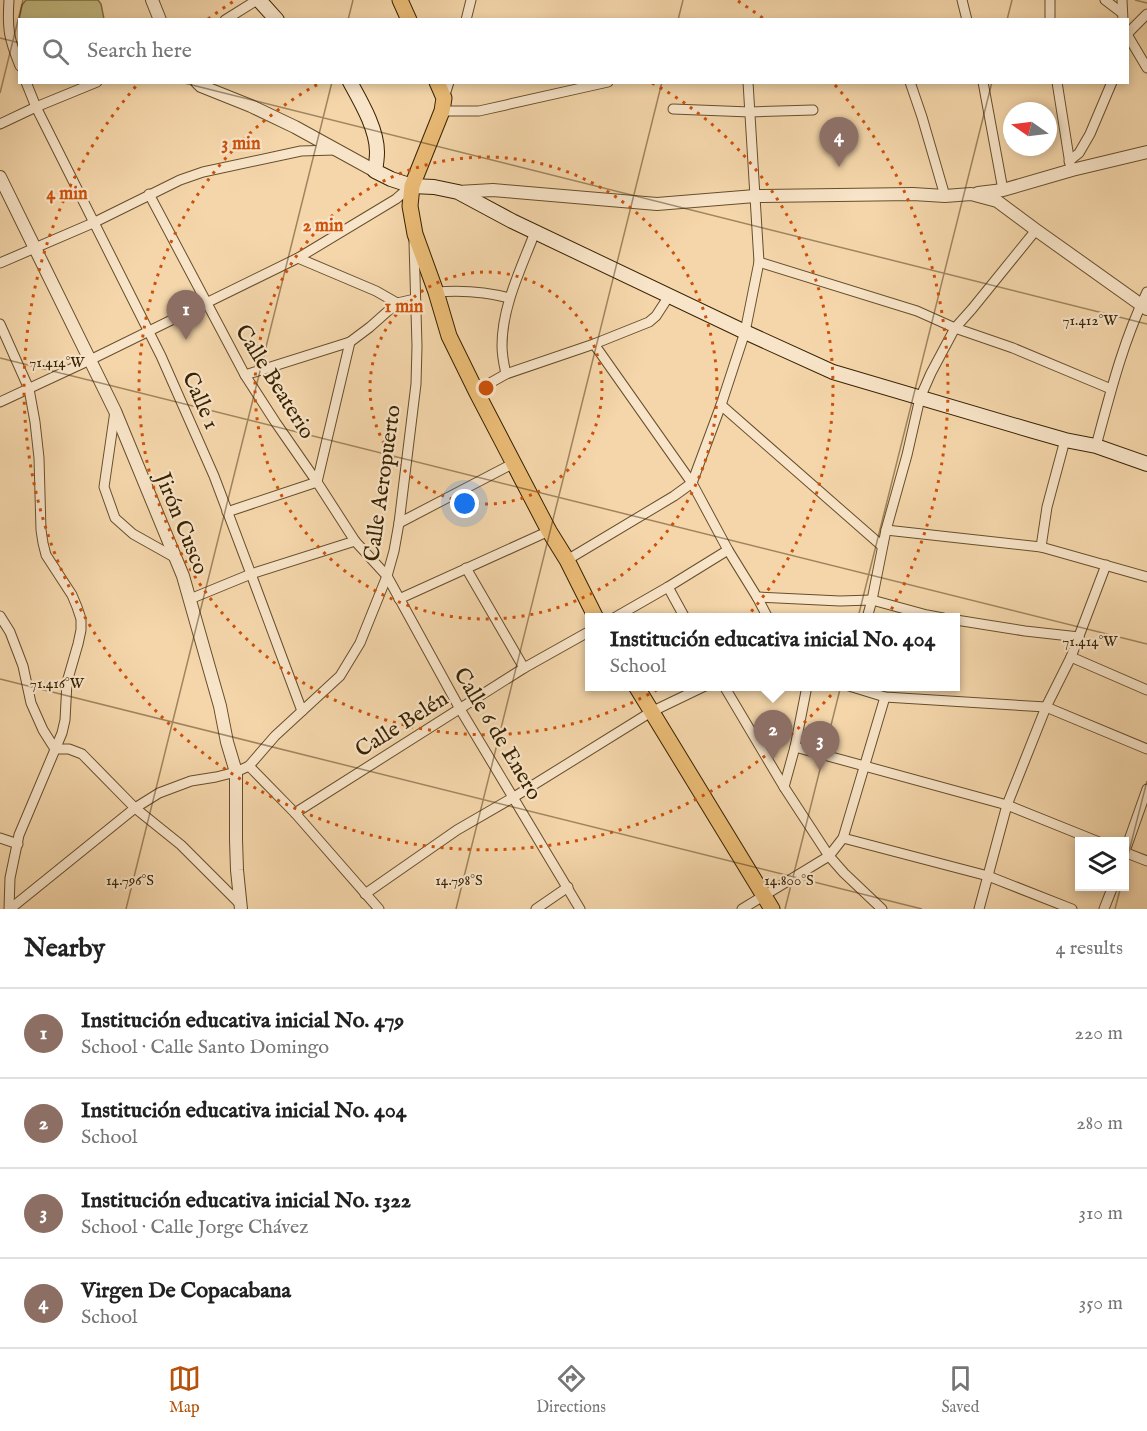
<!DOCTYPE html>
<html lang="en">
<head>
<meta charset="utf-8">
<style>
	:root { --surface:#fff; --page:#f2f2f2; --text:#222; --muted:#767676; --line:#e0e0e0; --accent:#b45309 }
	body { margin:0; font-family:"IM FELL English",serif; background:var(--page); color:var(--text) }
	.controls { position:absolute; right:18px; bottom:18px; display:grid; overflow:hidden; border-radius:0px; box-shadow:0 3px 9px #0003 }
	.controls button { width:54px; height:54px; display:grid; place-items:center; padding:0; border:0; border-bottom:2px solid var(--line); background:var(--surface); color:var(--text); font:30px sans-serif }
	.compass { position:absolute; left:1003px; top:102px; width:54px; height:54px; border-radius:50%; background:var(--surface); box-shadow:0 3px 9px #0003; rotate:284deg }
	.you { position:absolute; left:465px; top:504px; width:21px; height:21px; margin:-15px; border:4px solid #fff; border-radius:50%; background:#1a73e8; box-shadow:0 0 0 9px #1a73e833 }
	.badge { display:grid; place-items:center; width:39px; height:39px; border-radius:50%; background:var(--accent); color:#fff; font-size:20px; font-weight:700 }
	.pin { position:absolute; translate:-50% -50px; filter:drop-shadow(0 2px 3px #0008) }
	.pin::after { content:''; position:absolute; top:32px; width:21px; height:18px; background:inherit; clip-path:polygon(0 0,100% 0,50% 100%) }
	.popup { position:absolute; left:585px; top:613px; width:375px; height:78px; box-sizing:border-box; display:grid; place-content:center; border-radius:0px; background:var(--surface); filter:drop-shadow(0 2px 4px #0005); font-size:20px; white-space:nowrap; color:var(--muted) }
	.popup b { font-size:22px; color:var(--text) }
	.popup::after { content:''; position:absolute; left:50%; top:100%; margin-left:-12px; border:12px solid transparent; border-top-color:var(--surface) }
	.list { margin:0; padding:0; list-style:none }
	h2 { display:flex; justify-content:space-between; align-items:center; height:78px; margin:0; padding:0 24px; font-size:26px }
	h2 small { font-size:20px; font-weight:400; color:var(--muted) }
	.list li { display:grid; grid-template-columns:39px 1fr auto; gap:18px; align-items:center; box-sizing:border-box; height:90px; padding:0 24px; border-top:2px solid var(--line) }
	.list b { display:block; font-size:22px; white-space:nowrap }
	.list p { margin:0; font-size:20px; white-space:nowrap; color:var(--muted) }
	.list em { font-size:20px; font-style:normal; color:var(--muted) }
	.icon { flex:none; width:33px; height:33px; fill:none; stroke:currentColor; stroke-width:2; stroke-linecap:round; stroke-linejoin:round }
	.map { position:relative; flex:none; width:1147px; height:909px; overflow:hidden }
	.search { position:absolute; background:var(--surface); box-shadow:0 3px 9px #0003; left:18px; right:18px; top:18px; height:66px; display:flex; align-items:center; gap:15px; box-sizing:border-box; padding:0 21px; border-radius:0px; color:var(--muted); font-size:22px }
	.sheet { height:438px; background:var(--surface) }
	nav { display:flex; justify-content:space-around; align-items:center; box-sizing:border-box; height:84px; border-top:2px solid var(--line); background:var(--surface); font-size:16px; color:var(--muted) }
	nav a { display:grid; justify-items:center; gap:3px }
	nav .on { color:var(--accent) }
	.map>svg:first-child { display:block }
	.green { fill:#c4bb83; stroke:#7e6e42; stroke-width:1.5 }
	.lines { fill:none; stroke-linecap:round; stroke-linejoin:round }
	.minor-casing { stroke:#664f2b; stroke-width:11 }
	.tertiary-casing { stroke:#664f2b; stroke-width:14 }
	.secondary-casing { stroke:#372201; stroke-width:16 }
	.primary-casing { stroke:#372201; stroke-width:17 }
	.minor { stroke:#f8e4c8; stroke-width:9 }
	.tertiary { stroke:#f8e4c8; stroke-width:12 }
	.secondary { stroke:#f8e4c8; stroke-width:14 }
	.primary { stroke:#eabb75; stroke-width:15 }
	.ticks { fill:none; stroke:#372201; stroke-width:1.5; stroke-opacity:0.45 }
	.ring { fill:none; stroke:#cd510a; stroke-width:3; stroke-dasharray:3 6 }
	.labels { text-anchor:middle; stroke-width:4.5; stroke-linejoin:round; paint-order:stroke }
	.street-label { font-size:22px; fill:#372201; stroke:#f8e4c8 }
	.ticks-label { font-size:15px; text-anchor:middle; fill:#372201; stroke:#f8e4c8; stroke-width:4.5; stroke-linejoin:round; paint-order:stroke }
	.centre { fill:#cd510a; stroke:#f8e4c8; stroke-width:3 }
	.ring-label { font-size:18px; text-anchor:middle; font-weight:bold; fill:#cd510a; stroke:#f8e4c8; stroke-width:4.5; stroke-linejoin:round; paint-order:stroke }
</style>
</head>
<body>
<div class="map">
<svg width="1147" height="909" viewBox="0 0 1147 909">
	<rect width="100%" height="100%" fill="#f4d6aa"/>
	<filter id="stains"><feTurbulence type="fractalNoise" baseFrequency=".00333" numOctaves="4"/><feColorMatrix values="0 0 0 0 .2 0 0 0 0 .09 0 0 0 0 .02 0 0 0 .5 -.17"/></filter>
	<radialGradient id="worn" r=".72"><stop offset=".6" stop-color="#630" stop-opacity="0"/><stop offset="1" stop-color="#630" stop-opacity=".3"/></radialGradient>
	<!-- green -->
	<polygon class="green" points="26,0 98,0 101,4 104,19 19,20 22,5"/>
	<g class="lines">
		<defs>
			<g id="minor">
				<path d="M 9,0 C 7,29 9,39 20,66"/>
				<polyline points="962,0 967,20"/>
				<polyline points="1050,0 1050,20"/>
				<polyline points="1105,0 1122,13"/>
				<polyline points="1122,0 1123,20"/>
				<polyline points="225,20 257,0"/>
				<polyline points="466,20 471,0"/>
				<polyline points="1128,33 1147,14"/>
				<polyline points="1128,36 1147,68"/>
				<polyline points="26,82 36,107 161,356 214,476 251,574 302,711"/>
				<polyline points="910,82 922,117 945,196"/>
				<polyline points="983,82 1003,190"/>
				<polyline points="1057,82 1070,164"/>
				<polyline points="444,98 449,82"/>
				<polyline points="673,109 750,112 813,110"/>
				<polyline points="442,111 479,111 608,82"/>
				<polyline points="0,124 36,107 97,82"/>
				<polyline points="1069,161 1079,153 1090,134 1112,82"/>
				<polyline points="149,194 245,375 276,423 317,482 355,541 387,576 460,709 580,909"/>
				<polyline points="298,258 376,291 397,303 415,299"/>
				<polyline points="759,262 917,311 955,328 1013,348 1111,389"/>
				<polyline points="0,263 93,223 180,180 203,172 301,151 335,150"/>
				<path d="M 436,292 C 462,290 484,291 509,298"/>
				<polyline points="0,324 29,389 35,422 39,458 41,530 43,543 46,555 72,595 77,607 81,619 81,630 78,644 67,682 65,720 62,733 19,835 10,878 9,909"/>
				<polyline points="594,344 692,483 728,550 757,597 768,618"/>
				<path d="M 506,374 C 504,365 502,355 502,346 C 502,306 521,269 535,232"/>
				<polyline points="245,375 350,342 370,327 397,303"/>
				<polyline points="476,391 506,374 594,344 649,322 656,316 669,296"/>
				<polyline points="0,402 90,360 298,258 396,199 411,186"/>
				<polyline points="721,405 882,546"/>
				<polyline points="115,411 104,487 115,518 133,534 174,557"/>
				<path d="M 1096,446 C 1110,394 1123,341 1147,292"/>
				<polyline points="227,512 317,482 350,342"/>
				<polyline points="399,523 514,463"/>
				<polyline points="886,530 1041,547 1147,577"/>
				<polyline points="1041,547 1047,507 1065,440"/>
				<polyline points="567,560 674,496 692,483 721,405 745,332 759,262 748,82"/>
				<polyline points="466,568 524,668"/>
				<polyline points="668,587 685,618"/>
				<polyline points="757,597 840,601 872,600 927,615 943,618"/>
				<polyline points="190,599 251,574 355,541"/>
				<polyline points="399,599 549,531"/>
				<polyline points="0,616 10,632 23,666 31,703 43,730 55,749 69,749 82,754 135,808 181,845 241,905"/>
				<polyline points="614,618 668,587 728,550"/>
				<polyline points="867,618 872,600 886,530 907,455 920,398 931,373 955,328 972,309 1036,230"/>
				<polyline points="956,620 1025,631 1079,637"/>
				<polyline points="1071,657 1147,690"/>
				<polyline points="724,686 784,787 829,856 844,873 882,909"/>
				<polyline points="849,686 885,697 1046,707 1147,749"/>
				<polyline points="795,747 1007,805 1099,842"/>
				<polyline points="249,766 295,813 379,909"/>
				<polyline points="784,787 795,747 807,686"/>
				<polyline points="295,813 524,668 590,631"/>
				<polyline points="0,838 18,844"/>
				<polyline points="843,838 988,876 1072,909"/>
				<polyline points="1124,852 1147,861"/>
				<polyline points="1124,854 1147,789"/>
				<polyline points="365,894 457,830 514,797 651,712 705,686"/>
				<polyline points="10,909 135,808 159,793 191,781 216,777 236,772 249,766 275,736 340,676 360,643 387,576 394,551 399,523 416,384 417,346 414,242"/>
				<polyline points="536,909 568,887"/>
				<polyline points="742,909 829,856 843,838 885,697"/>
				<polyline points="979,909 1007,805 1046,707 1071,657 1106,565"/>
				<polyline points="1104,909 1113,886"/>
			</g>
			<g id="tertiary">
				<polyline points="152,0 160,20"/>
				<polyline points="197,82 201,86 251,106 295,127 375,171"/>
				<polyline points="0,177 115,411 183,576 220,706 227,742 236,772 236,840 237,870 241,909"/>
				<polyline points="458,192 493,190 516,192 657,204 755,196 913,194 945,196 971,194 997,201 1036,230 1147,309"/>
				<polyline points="978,193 1003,190 1072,170 1147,152"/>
			</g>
			<g id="secondary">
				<polyline points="259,0 277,20"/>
				<path d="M 350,82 C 361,102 377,129 377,152 C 377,159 376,165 375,171 L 391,179 L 412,186 L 434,187 L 458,192 L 512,221 L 745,332 L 833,372 L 1030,430 L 1065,440 L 1096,446 L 1147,464"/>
			</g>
			<g id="primary">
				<polyline points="400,0 409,20"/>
				<polyline points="437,82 444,98 442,111 412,186 410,206 415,234 436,292 449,336 476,391 549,531 567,560 596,618"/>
				<polyline points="636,686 772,909"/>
			</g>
		</defs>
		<!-- minor casing -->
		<use href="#minor" class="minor-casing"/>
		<!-- tertiary casing -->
		<use href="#tertiary" class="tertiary-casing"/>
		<!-- secondary casing -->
		<use href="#secondary" class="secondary-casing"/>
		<!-- primary casing -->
		<use href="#primary" class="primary-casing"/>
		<!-- minor -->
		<use href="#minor" class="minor"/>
		<!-- tertiary -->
		<use href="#tertiary" class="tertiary"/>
		<!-- secondary -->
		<use href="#secondary" class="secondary"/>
		<!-- primary -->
		<use href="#primary" class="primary"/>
	</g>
	<!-- ticks -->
	<path class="ticks" d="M 1135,0 L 1147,3M 348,20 L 353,0M 678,20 L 683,0M 1007,20 L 1012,0M 0,38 L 20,43M 180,82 L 1147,324M 0,93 L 23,0M 0,358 L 1147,644M 0,679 L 922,909M 1124,871 L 1147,781M 126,909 L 332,82M 456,909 L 662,82M 785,909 L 992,82M 1115,909 L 1121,886"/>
	<!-- distance rings -->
	<g class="ring">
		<circle cx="486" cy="388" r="116"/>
		<circle cx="486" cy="388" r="231"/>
		<path d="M652 83A347 347 0 1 1 320 83"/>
		<path d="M208 19A462 462 0 0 1 234 1M738 1A462 462 0 0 1 764 19M835 85A462 462 0 1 1 137 85"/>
	</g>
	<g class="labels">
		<!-- street labels -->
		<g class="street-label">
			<text transform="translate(276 381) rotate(58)" y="8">Calle Beaterio</text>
			<text transform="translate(202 400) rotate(66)" y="8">Calle 1</text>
			<text transform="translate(381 483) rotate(-82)" y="8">Calle Aeropuerto</text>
			<text transform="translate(183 523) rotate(68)" y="8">Jirón Cusco</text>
			<text transform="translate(401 723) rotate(-32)" y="8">Calle Belén</text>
			<text transform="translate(499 733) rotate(59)" y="8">Calle 6 de Enero</text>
		</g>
	</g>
	<g class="ticks-label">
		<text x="1090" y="325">71.412°W</text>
		<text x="57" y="367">71.414°W</text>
		<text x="1090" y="646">71.414°W</text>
		<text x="57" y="688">71.416°W</text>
		<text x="130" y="885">14.796°S</text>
		<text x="459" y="885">14.798°S</text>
		<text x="789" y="885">14.800°S</text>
	</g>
	<circle cx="486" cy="388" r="9" class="centre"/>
	<g class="ring-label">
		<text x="241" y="149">3 min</text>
		<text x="67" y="199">4 min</text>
		<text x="323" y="231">2 min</text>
		<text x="404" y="312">1 min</text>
	</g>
	<rect width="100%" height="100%" filter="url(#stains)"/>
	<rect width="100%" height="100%" fill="url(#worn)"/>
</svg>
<div class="controls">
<button><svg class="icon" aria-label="layers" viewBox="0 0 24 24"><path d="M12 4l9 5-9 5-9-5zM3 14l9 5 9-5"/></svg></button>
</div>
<svg class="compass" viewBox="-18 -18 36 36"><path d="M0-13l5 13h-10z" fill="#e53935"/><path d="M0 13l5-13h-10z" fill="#767676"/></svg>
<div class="you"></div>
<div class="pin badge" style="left:186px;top:340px;background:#8d6e63">1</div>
<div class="pin badge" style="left:773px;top:760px;background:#8d6e63">2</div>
<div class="popup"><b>Institución educativa inicial No. 404</b>School</div>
<div class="pin badge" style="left:820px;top:771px;background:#8d6e63">3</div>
<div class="pin badge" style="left:839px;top:167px;background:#8d6e63">4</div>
<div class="search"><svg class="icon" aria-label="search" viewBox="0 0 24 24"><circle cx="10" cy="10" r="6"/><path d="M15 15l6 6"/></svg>Search here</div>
</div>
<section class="sheet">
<h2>Nearby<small>4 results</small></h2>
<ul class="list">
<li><span class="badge" style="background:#8d6e63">1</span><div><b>Institución educativa inicial No. 479</b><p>School · Calle Santo Domingo</p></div><em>220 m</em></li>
<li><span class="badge" style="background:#8d6e63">2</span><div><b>Institución educativa inicial No. 404</b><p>School</p></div><em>280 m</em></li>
<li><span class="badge" style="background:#8d6e63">3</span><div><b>Institución educativa inicial No. 1322</b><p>School · Calle Jorge Chávez</p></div><em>310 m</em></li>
<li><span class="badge" style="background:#8d6e63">4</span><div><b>Virgen De Copacabana</b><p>School</p></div><em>350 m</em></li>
</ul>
</section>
<nav>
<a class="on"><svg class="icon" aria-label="map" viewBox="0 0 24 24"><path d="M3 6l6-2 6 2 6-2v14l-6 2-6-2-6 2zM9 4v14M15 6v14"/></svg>Map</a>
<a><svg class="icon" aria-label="directions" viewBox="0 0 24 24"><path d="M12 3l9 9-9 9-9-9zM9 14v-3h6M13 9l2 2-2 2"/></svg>Directions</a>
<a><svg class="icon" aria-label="saved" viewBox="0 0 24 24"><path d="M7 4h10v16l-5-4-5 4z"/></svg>Saved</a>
</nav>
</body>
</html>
